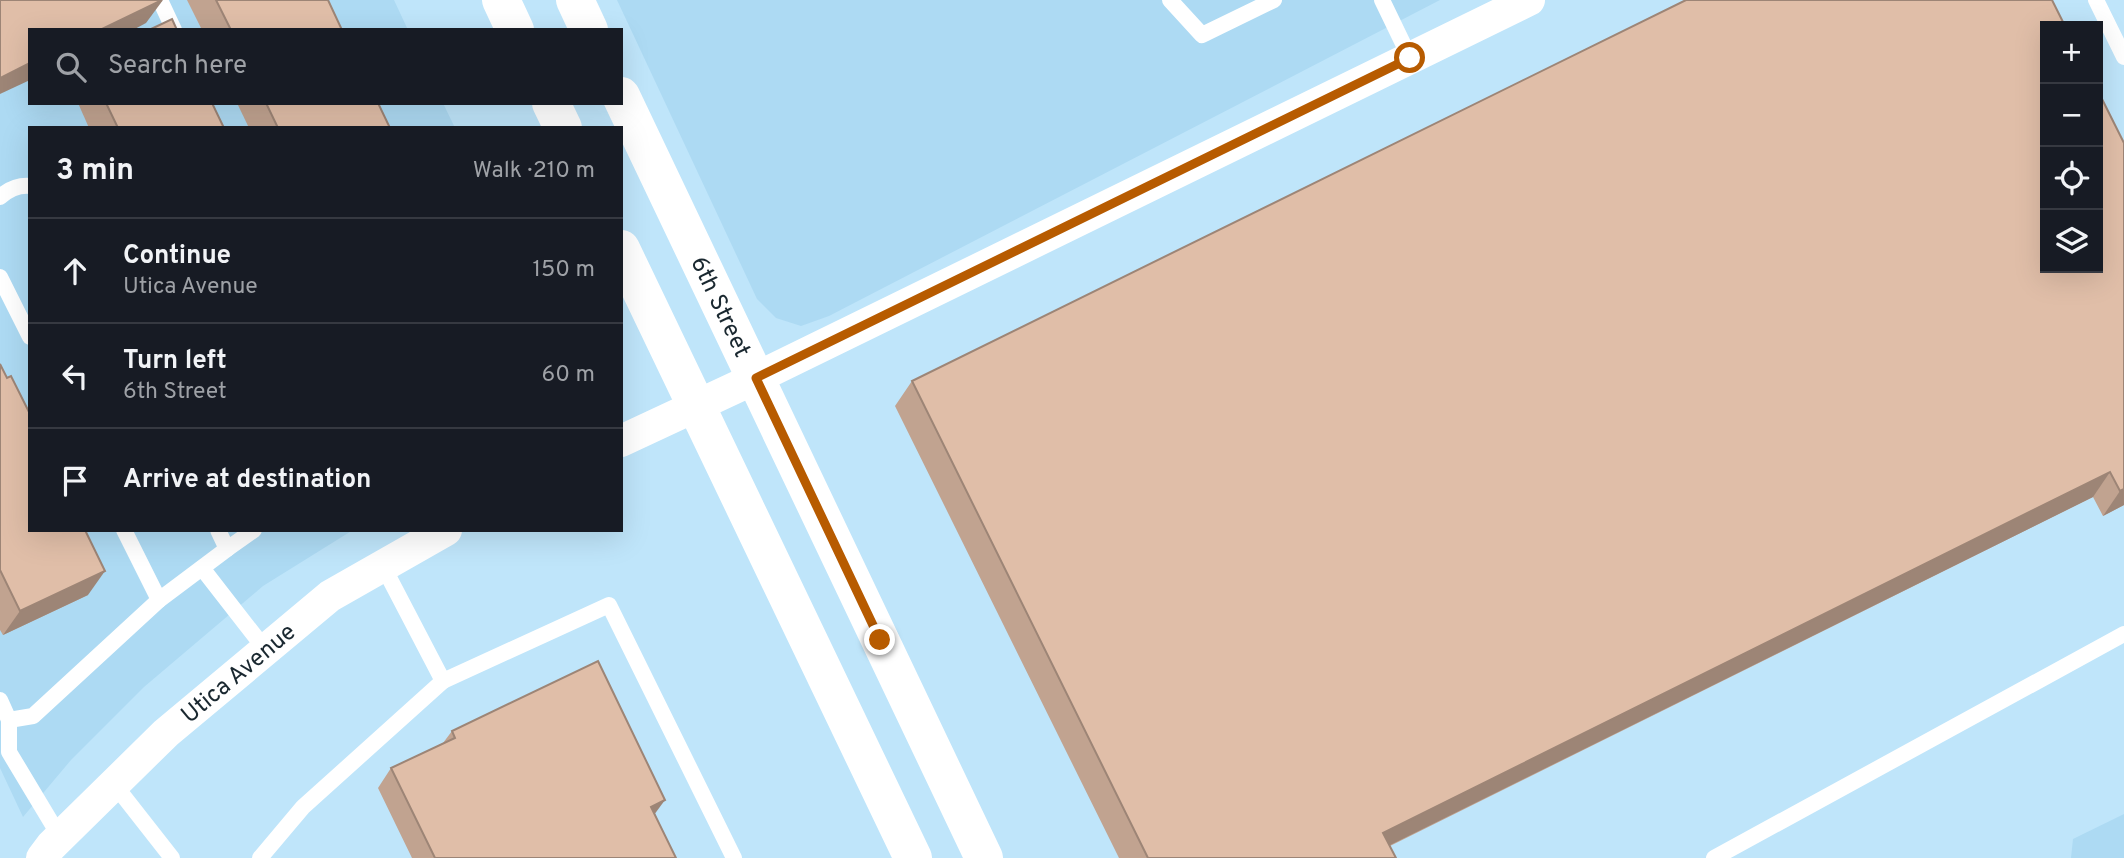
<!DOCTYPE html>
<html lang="en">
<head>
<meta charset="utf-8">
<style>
	:root { --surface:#171b24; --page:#20242c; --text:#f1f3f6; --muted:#9ea1a6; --line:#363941 }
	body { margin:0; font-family:Overpass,sans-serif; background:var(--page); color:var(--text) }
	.controls { position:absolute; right:21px; top:21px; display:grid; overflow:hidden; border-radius:0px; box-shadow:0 7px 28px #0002 }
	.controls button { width:63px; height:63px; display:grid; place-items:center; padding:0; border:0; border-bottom:2px solid var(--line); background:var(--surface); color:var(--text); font:35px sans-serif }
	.stop { position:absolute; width:21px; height:21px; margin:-16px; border:5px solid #b75b00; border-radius:50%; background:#fff }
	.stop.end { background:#b75b00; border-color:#fff; box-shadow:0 2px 7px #0008 }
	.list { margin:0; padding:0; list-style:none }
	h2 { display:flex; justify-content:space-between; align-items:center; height:91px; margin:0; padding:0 28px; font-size:30px }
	h2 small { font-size:23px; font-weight:400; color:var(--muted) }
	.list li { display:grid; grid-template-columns:46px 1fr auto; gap:21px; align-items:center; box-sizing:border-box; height:105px; padding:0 28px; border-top:2px solid var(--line) }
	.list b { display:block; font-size:26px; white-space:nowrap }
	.list p { margin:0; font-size:23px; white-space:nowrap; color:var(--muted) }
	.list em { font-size:23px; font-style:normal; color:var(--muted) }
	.icon { flex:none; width:38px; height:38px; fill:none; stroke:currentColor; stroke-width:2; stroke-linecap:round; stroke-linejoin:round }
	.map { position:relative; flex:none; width:2124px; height:858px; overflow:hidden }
	.search { position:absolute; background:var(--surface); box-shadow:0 7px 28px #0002; left:28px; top:28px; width:595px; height:77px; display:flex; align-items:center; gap:18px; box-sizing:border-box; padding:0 24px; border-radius:0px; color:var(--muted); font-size:26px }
	.panel { position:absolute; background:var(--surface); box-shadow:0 7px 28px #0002; left:28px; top:126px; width:595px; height:406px; border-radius:0px }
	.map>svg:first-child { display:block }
	.built { fill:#addaf3 }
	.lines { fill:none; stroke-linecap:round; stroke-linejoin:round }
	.lane { stroke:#fff; stroke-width:16 }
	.street { stroke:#fff; stroke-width:32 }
	.secondary { stroke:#fff; stroke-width:38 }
	.wall { fill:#c1a390 }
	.shaded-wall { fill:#9d8576 }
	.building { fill:#e0bea8; stroke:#9d8576; stroke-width:2 }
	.route { stroke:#b75b00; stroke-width:9 }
	.labels { text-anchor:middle; stroke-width:5; stroke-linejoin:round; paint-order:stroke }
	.street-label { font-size:24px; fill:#1a2830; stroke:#d9f0fc }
</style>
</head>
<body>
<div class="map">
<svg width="2124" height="858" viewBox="0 0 2124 858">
	<rect width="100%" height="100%" fill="#bfe5fa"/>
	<!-- built -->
	<g class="built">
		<polygon points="0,0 394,0 408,30 30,30 30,103 443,103 455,128 30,128 30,530 353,530 263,586 144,687 71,760 23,817 0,768"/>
		<polygon points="617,0 1440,0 829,316 801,326 776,318 757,299"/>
		<polygon points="2124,814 2124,858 2071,858 2073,839"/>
	</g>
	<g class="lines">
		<!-- lane -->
		<g class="lane">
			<polyline points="160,0 174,30"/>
			<polyline points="1170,0 1202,35 1274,0"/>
			<polyline points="1382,0 1410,58"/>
			<polyline points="2096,0 2124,57"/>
			<path d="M 0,197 C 8,190 19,185 30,186"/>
			<polyline points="0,277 30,337"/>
			<polyline points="124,530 159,600 227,549 218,530"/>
			<polyline points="227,549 254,530"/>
			<polyline points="383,566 443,681 609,605 734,858"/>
			<polyline points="202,568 265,649"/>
			<polyline points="0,700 9,720 33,716 159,600"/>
			<polyline points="9,720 9,752 60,837"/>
			<polyline points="114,784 172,858"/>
			<polyline points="260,858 303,807 443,681"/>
			<polyline points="1714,858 2124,634"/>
		</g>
		<!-- street -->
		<g class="street">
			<polyline points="621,441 756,378 1529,0"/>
			<path id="s1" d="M 42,858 L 51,846 L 166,733 L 330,596 L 446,530"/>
		</g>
		<!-- secondary -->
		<g class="secondary">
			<polyline points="501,0 515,30"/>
			<polyline points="575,0 589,30"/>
			<path id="s2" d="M 621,96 L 984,858"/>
			<polyline points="551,103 563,128"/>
			<polyline points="621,249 913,858"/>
		</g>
	</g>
	<!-- wall -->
	<g class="wall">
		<polygon points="187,0 328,0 342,30 202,30"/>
		<polygon points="78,103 212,103 224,128 89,128"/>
		<polygon points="237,103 378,103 390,128 249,128"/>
		<polygon points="2098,268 2124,505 2103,516 2093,497 1390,846 1396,858 1119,858 895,406 912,381"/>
		<polygon points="0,364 88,595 3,635 0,630"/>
		<polygon points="452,731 655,814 676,858 412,858 378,788 391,768 443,743"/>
	</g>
	<!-- shaded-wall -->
	<g class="shaded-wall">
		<polygon points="163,0 146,23 133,30 100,30"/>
		<polygon points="30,63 30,80 0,94 0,78"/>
		<polygon points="2110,472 2093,497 1366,857 1383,833"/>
		<polygon points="2124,489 2124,505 2103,516 2120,491"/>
		<polygon points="105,571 88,595 3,635 20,611"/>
		<polygon points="665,800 651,819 651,807"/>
	</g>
	<!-- building -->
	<g class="building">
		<polygon points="0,0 162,0 100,30 30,30 30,63 0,78"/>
		<polygon points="216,0 328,0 342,30 231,30"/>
		<polygon points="1686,0 2052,0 2065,26 2045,26 2045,268 2098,268 2098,91 2124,143 2124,489 2120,491 2110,472 1383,833 1396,858 1148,858 912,381"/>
		<polygon points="172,19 177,30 149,30"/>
		<polygon points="106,103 212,103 224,128 118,128"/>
		<polygon points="266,103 378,103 390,128 278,128"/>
		<polygon points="0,364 7,378 11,376 30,414 30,530 85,530 105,571 20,611 0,570"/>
		<polygon points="598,661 665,800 651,807 676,858 435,858 391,768 455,738 452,731"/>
	</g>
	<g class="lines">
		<!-- route -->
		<polyline class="route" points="880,640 756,378 1410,58"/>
	</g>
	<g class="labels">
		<!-- street labels -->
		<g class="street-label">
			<text dy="8" stroke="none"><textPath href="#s2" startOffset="233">6th Street</textPath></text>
			<text dy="8" stroke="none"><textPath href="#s1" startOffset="270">Utica Avenue</textPath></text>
		</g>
	</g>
</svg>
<div class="controls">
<button>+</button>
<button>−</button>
<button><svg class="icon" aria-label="locate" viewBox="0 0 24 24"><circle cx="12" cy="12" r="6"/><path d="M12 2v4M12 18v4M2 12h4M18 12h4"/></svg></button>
<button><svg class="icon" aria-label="layers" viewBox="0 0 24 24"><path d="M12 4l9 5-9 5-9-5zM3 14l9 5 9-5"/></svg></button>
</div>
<div class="stop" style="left:1410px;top:58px"></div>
<div class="stop end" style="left:880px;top:640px"></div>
<div class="search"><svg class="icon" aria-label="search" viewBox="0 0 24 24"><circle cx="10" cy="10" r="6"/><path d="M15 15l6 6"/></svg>Search here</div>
<section class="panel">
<h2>3 min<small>Walk · 210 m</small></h2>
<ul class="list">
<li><svg class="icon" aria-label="ahead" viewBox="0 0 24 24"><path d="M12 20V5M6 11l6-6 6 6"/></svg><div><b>Continue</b><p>Utica Avenue</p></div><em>150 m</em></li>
<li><svg class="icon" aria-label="left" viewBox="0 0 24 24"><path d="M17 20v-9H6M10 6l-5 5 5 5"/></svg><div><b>Turn left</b><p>6th Street</p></div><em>60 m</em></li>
<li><svg class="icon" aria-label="arrive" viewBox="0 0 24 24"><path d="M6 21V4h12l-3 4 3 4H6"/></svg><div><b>Arrive at destination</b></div></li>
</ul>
</section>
</div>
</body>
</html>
